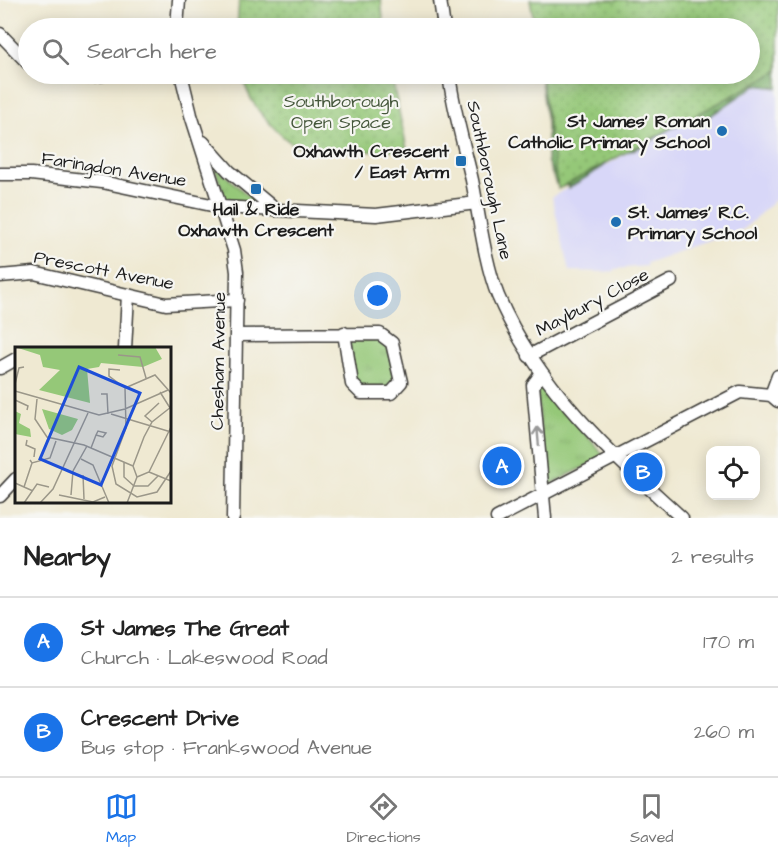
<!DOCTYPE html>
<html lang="en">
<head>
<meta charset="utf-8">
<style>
	:root { --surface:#fff; --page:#f6f6f6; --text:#222; --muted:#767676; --line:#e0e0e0; --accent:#1a73e8 }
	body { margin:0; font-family:"Architects Daughter",sans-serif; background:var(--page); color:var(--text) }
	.controls { position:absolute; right:18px; bottom:18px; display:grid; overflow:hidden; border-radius:12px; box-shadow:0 3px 15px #0003 }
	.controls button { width:54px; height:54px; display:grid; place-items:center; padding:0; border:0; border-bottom:2px solid var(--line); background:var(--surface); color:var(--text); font:30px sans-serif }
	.you { position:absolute; left:378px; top:296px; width:21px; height:21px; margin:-15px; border:4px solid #fff; border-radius:50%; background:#1a73e8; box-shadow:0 0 0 9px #1a73e833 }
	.badge { display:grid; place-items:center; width:39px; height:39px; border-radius:50%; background:var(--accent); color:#fff; font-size:20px; font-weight:700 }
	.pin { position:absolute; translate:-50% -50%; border:3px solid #fff; box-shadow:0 2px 6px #0006 }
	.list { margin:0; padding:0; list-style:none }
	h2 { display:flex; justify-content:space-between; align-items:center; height:78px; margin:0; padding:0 24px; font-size:26px }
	h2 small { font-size:20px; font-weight:400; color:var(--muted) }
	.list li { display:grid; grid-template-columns:39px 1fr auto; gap:18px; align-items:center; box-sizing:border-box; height:90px; padding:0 24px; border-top:2px solid var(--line) }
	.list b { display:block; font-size:22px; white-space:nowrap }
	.list p { margin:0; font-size:20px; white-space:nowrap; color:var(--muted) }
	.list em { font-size:20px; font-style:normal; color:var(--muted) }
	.icon { flex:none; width:33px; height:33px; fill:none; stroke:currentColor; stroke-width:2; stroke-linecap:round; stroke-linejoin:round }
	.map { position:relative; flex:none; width:778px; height:518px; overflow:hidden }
	.search { position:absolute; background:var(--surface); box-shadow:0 3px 15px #0003; left:18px; right:18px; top:18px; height:66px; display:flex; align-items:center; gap:15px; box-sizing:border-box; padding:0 21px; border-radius:33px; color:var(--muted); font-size:22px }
	.sheet { height:258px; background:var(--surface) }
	nav { display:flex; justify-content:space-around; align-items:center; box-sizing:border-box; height:84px; border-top:2px solid var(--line); background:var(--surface); font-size:16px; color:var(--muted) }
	nav a { display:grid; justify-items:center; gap:3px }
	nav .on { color:var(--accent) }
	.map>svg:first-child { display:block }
	.built { fill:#d8d7f8 }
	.grass { fill:url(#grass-tufts); stroke:#58724a; stroke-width:1.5 }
	.forest { fill:url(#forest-firs); stroke:#4a6442; stroke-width:1.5 }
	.park { fill:url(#park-dots); stroke:#58724a; stroke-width:1.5 }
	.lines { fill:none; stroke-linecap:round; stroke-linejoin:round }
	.minor-casing { stroke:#3c3b37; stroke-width:15 }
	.minor { stroke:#fff; stroke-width:12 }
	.oneway { stroke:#999 }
	.poi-dot { fill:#1f6fb2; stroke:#f6f6f2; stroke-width:2 }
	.labels { text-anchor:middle; stroke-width:4.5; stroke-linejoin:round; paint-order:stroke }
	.park-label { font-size:18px; fill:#46583c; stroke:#f6f6f2 }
	.poi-label { font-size:18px; font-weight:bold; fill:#1c1c1c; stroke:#f6f6f2; text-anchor:end }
	.street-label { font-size:18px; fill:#1c1c1c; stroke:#f6f6f2 }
	.inset-road { fill:none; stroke:#9b9789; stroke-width:1.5 }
	.view { fill:#1d4ed8; fill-opacity:0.15; stroke:#1d4ed8; stroke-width:3 }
	.inset-edge { fill:none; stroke:#1c1c1c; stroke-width:3 }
</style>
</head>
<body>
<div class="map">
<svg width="778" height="518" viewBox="0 0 778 518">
	<defs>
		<pattern id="grass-tufts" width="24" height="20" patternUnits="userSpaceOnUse" patternTransform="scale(1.5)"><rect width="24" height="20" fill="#95c878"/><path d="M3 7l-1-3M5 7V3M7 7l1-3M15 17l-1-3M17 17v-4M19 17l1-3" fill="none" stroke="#80ab67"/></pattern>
		<pattern id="forest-firs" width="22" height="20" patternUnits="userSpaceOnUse" patternTransform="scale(1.5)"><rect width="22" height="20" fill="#78ac68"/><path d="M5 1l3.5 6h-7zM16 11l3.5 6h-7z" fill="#628b55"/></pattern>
		<pattern id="park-dots" width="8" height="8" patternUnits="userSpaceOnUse" patternTransform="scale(1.5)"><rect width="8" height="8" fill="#95c878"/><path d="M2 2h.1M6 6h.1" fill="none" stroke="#80ab67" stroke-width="1.8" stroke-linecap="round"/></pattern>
	</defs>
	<rect width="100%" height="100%" fill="#f6f6f2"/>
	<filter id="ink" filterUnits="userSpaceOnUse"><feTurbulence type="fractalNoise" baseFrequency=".0167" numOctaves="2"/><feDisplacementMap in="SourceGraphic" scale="12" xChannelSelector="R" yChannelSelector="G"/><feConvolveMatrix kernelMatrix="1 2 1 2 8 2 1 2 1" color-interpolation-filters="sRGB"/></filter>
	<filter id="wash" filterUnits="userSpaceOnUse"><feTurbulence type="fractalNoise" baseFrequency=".008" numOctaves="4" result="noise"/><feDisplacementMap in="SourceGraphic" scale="24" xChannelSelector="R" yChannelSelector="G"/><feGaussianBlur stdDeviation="1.35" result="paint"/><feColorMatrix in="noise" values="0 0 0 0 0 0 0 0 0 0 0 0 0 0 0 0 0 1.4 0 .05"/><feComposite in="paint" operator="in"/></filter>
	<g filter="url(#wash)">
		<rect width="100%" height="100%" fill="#efe9d2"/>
		<!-- built -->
		<polygon class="built" points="778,65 778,197 744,229 646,263 647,266 614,269 614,272 569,271 552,197"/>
		<!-- grass -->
		<g class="grass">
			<polygon points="213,164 257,204 226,200"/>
			<path d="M 349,338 C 389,338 387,338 397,377 L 388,388 L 361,389 L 354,381 Z"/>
			<polygon points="543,382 603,455 598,460 545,487 537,387"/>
		</g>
		<!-- forest -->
		<g class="forest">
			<polygon points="778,51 778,88 756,85 703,121 688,115 646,145 611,158 603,167 569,188 564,182 744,81"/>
			<polygon points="540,74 552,74 560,176 556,184 547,161 547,124"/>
		</g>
		<!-- park -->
		<g class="park">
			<polygon points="239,0 381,0 384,28 237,28"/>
			<polygon points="530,0 778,0 778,71 558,189 541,74 750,74 750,28 535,28"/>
			<path d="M 242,74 L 391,74 L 407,149 C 376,151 319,157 292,143 C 282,138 275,129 268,121 C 254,107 246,93 242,74 Z"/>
		</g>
	</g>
	<g filter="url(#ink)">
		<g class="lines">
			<defs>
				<g id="minor">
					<polyline points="440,0 444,28"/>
					<polyline points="177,28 179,0"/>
					<polyline points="0,34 28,63"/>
					<polyline points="50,74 84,77 109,74"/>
					<polyline points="181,74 191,115 234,250 237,272 233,518"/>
					<path d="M 449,74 C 453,109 464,145 472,180 C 479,215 485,264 498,296 C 537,387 610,453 682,518"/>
					<polyline points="203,142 229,171 276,210"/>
					<polyline points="0,174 31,174 102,182 221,207 277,210 376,215 477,203"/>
					<polyline points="0,276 34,273 166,304 237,300"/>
					<polyline points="237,335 380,334 392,343 401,382 391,393 361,393 352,384 344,333"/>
					<polyline points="125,349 128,295"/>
					<polyline points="529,356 671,281"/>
					<polyline points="0,368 16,359"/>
					<polyline points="541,374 533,385 545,518"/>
					<polyline points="771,395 778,376"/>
					<polyline points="0,496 16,479"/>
					<polyline points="497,518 740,392 771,395 778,401"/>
				</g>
			</defs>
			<!-- minor casing -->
			<use href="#minor" class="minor-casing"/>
			<!-- minor -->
			<use href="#minor" class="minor"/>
		</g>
		<!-- one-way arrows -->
		<defs><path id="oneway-shaft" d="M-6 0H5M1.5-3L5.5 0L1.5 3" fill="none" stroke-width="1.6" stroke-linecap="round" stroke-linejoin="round" transform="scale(1.5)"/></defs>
		<use class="oneway" href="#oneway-shaft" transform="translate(538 436) rotate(-95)"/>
	</g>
	<!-- markers -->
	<g class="poi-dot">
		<circle cx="722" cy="131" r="6"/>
		<rect x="455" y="155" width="12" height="12" rx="3"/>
		<rect x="250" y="183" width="12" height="12" rx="3"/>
		<circle cx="616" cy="222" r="6"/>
	</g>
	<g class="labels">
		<!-- park labels -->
		<g class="park-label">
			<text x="341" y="107">Southborough<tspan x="341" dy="21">Open Space</tspan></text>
		</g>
		<!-- poi labels -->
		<g class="poi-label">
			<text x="710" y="127">St James' Roman<tspan x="710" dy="21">Catholic Primary School</tspan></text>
			<text x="449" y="157">Oxhawth Crescent<tspan x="449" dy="21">/ East Arm</tspan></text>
			<text x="256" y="215" text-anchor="middle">Hail &amp; Ride<tspan x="256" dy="21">Oxhawth Crescent</tspan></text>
			<text x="628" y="218" text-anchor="start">St. James' R.C.<tspan x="628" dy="21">Primary School</tspan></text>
		</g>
		<!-- street labels -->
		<g class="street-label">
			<text transform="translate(114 169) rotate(9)" y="6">Faringdon Avenue</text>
			<text transform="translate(490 180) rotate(78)" y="6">Southborough Lane</text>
			<text transform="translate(104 270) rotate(11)" y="6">Prescott Avenue</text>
			<text transform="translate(592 302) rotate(-28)" y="6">Maybury Close</text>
			<text transform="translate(218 361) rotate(-89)" y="6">Chesham Avenue</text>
		</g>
	</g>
	<!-- overview -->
	<g transform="translate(15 347)">
		<rect width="156" height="156" fill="#efe9d2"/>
		<path d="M 0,0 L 140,0 L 147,12 L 128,20 L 86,16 L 84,20 L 72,22 L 75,56 L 24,43 L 45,23 L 28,20 L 25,8 ZM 27,62 L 63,72 L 57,83 L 47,88 L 34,82 ZM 0,64 L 6,67 L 4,76 L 15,82 L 16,90 L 0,87 Z" fill="#95c878"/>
		<path class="inset-road" d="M 103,8 L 125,10 L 131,31M 105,23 L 94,22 L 94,29 L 110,41M 0,37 L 4,21 L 9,20M 0,44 L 84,68 L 110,62 L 153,43M 145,45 L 155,61M 156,46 L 140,28 L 110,41 L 111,81 L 97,119 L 101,137 L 122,150 L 142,145 L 156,124M 86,47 L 92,47 L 93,67M 22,52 L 20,72 L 32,90 L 69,98 L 118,119M 0,53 L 13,59 L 12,63M 96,67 L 156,85M 137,75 L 130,69 L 144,56M 12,93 L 11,98 L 20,102 L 19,110M 76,101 L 81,88 L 83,84 L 91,86 L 88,90 L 81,88M 66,112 L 78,118 L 94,156M 15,113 L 17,116 L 35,111 L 41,94M 109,115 L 109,130 L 119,139 L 133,139 L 143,129M 134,125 L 156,134M 68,128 L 69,152M 122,130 L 118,119 L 129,90 L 137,75 L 156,60M 122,130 L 134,125 L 156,80M 0,136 L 18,144M 9,140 L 17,116M 44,148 L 78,155 L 90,150M 56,148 L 58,124 L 72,99M 9,156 L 22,137 L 34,140M 25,156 L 38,142 L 73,66M 112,156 L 122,130"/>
		<path class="view" d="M 64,20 L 125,46 L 86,138 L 25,112 Z"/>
		<rect width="156" height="156" class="inset-edge"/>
	</g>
</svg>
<div class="controls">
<button><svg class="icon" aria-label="locate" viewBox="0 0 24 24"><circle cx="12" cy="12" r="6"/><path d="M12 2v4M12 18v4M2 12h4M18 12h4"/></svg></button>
</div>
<div class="you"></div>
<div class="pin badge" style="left:502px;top:466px">A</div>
<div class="pin badge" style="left:643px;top:472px">B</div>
<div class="search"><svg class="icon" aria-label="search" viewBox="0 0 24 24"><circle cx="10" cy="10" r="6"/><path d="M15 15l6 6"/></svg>Search here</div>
</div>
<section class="sheet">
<h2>Nearby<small>2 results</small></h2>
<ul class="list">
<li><span class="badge">A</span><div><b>St James The Great</b><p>Church · Lakeswood Road</p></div><em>170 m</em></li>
<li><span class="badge">B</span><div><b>Crescent Drive</b><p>Bus stop · Frankswood Avenue</p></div><em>260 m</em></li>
</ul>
</section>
<nav>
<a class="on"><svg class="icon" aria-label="map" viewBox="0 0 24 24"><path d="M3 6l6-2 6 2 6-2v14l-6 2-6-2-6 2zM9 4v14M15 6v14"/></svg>Map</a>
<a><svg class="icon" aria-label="directions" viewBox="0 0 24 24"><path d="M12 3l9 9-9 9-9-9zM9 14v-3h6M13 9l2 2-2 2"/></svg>Directions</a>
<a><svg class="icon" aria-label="saved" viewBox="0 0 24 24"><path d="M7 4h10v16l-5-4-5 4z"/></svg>Saved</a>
</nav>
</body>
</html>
